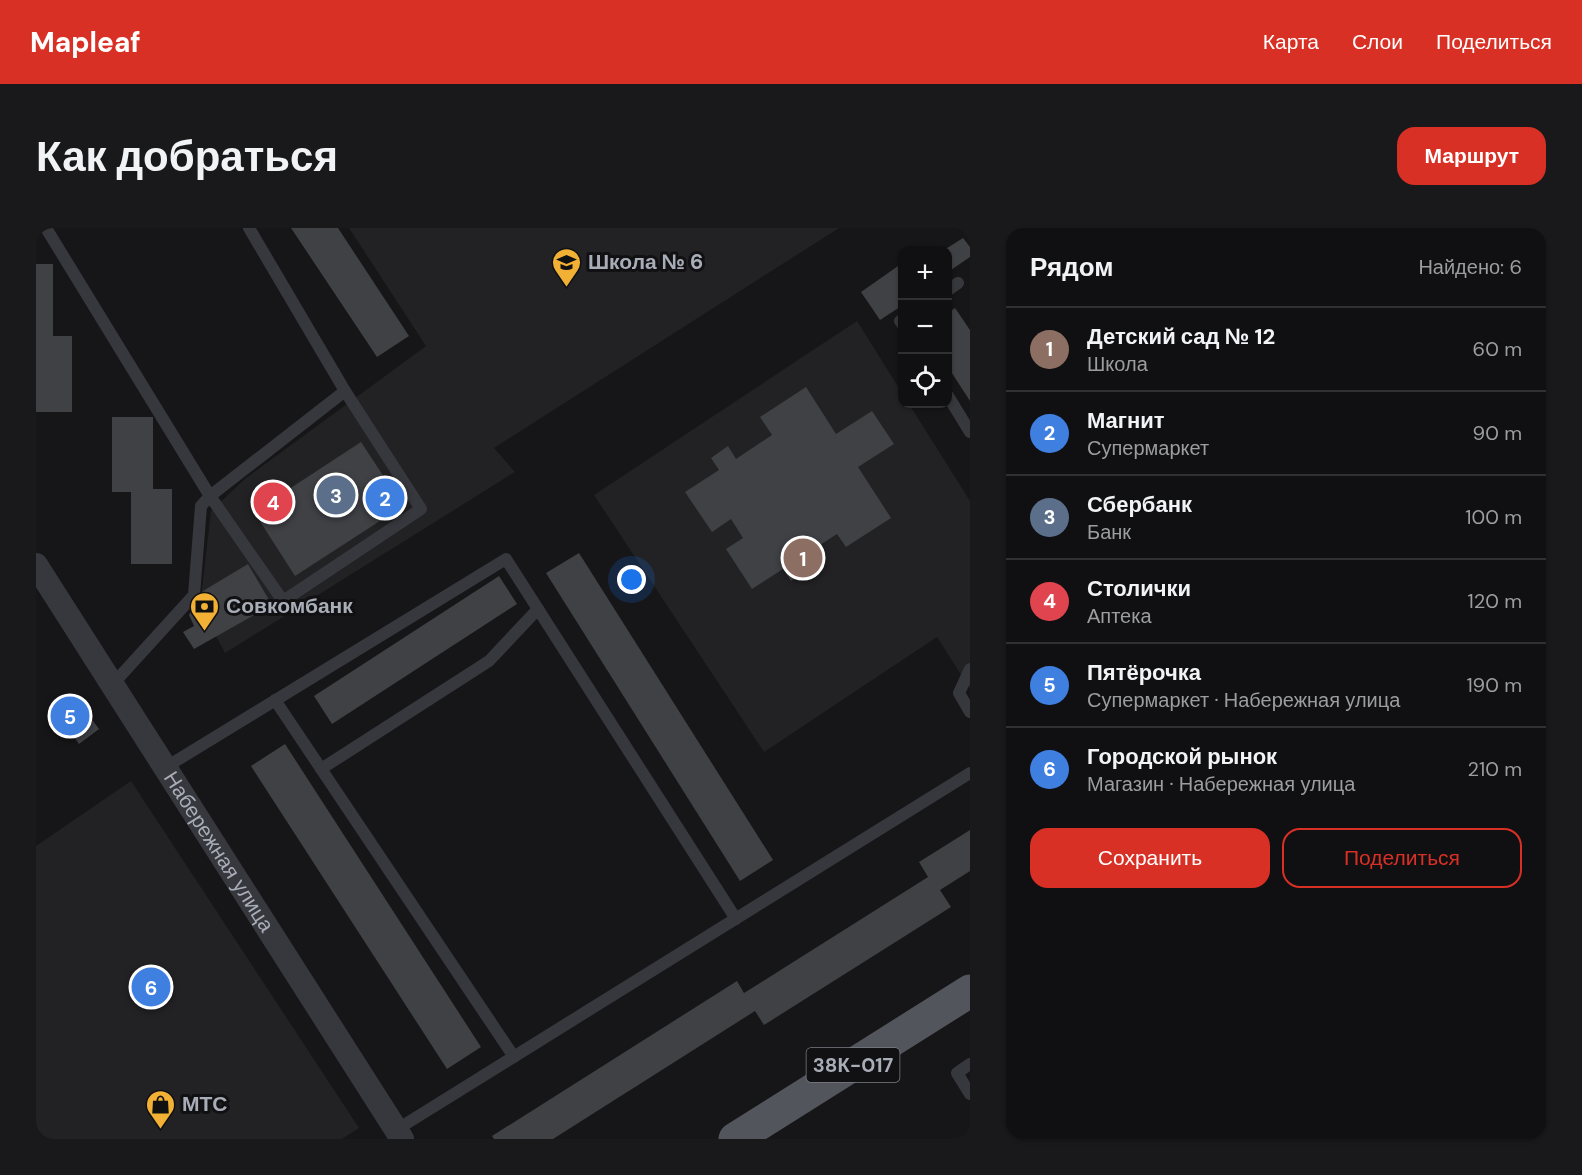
<!DOCTYPE html>
<html lang="ru">
<head>
<meta charset="utf-8">
<style>
	:root { --surface:#101012; --page:#19191b; --text:#f1f3f6; --muted:#9c9d9f; --line:#303032; --accent:#d93025 }
	body { margin:0; font-family:"DM Sans",sans-serif; background:var(--page); color:var(--text) }
	.controls { position:absolute; right:18px; top:18px; display:grid; overflow:hidden; border-radius:12px; box-shadow:0 2px 4px #0004 }
	.controls button { width:54px; height:54px; display:grid; place-items:center; padding:0; border:0; border-bottom:2px solid var(--line); background:var(--surface); color:var(--text); font:30px sans-serif }
	.you { position:absolute; left:596px; top:352px; width:21px; height:21px; margin:-15px; border:4px solid #fff; border-radius:50%; background:#1a73e8; box-shadow:0 0 0 9px #1a73e833 }
	.badge { display:grid; place-items:center; width:39px; height:39px; border-radius:50%; background:var(--accent); color:#fff; font-size:20px; font-weight:700 }
	.pin { position:absolute; translate:-50% -50%; border:3px solid #fff; box-shadow:0 2px 6px #0006 }
	.list { margin:0; padding:0; list-style:none }
	h2 { display:flex; justify-content:space-between; align-items:center; height:78px; margin:0; padding:0 24px; font-size:26px }
	h2 small { font-size:20px; font-weight:400; color:var(--muted) }
	.list li { display:grid; grid-template-columns:39px 1fr auto; gap:18px; align-items:center; box-sizing:border-box; height:84px; padding:0 24px; border-top:2px solid var(--line) }
	.list b { display:block; font-size:22px; white-space:nowrap }
	.list p { margin:0; font-size:20px; white-space:nowrap; color:var(--muted) }
	.list em { font-size:20px; font-style:normal; color:var(--muted) }
	.actions { display:flex; gap:12px; padding:18px 24px }
	.actions a { flex:1; padding:14px 0; border:2px solid var(--accent); border-radius:18px; text-align:center; font-size:21px; color:var(--accent) }
	.actions .main { background:var(--accent); color:#fff }
	.icon { flex:none; width:33px; height:33px; fill:none; stroke:currentColor; stroke-width:2; stroke-linecap:round; stroke-linejoin:round }
	.map { position:relative; flex:none; width:934px; height:911px; overflow:hidden; border-radius:18px }
	header { display:flex; align-items:center; gap:36px; box-sizing:border-box; height:84px; padding:0 30px; background:var(--accent); color:#fff }
	header strong { font-size:28px }
	nav { display:flex; gap:33px; margin-inline-start:auto; font-size:21px }
	.intro { display:flex; align-items:center; justify-content:space-between; box-sizing:border-box; height:144px; padding:0 36px }
	h1 { margin:0; font-size:42px }
	.button { padding:15px 27px; border-radius:18px; background:var(--accent); color:#fff; font-size:21px; font-weight:700 }
	main { display:flex; gap:36px; padding:0 36px }
	aside { flex:1; background:var(--surface); border-radius:18px; box-shadow:0 2px 4px #0004 }
	.map>svg:first-child { display:block }
	.built { fill:#222225 }
	.building { fill:#404145 }
	.lines { fill:none; stroke-linecap:round; stroke-linejoin:round }
	.lane { stroke:#37383d; stroke-width:12 }
	.street { stroke:#37383d; stroke-width:24 }
	.primary { stroke:#53555c; stroke-width:33 }
	.labels { text-anchor:middle; stroke-width:6; stroke-linejoin:round; paint-order:stroke }
	.shield { fill:#111113; stroke:#7b7e86; stroke-width:1.5 }
	.shield-label { font-size:20px; font-weight:bold; fill:#a8adb8 }
	.poi-label { font-size:21px; font-weight:bold; fill:#a8adb8; stroke:#111113; text-anchor:start }
	.street-label { font-size:21px; fill:#a8adb8; stroke:#111113 }
</style>
</head>
<body>
<header>
<strong>Mapleaf</strong>
<nav><a>Карта</a><a>Слои</a><a>Поделиться</a></nav>
</header>
<div class="intro"><h1>Как добраться</h1><a class="button">Маршрут</a></div>
<main>
<div class="map">
<svg width="934" height="911" viewBox="0 0 934 911">
	<rect width="100%" height="100%" fill="#161618"/>
	<!-- built -->
	<g class="built">
		<polygon points="313,0 803,0 458,220 479,244 189,425 164,378 175,283 210,250 390,118"/>
		<polygon points="821,93 866,165 867,176 873,176 934,273 934,461 901,409 728,524 558,267"/>
		<polygon points="95,553 323,900 306,911 0,911 0,618"/>
	</g>
	<!-- building -->
	<g class="building">
		<polygon points="255,0 302,0 373,108 341,129"/>
		<polygon points="927,10 934,19 934,29 912,44 912,22 908,22"/>
		<polygon points="0,36 17,36 17,108 36,108 36,184 0,184"/>
		<polygon points="865,36 867,77 844,92 825,64"/>
		<polygon points="919,80 934,102 934,173 912,139 912,85"/>
		<polygon points="770,159 800,206 836,183 858,216 822,239 855,290 810,319 801,306 764,330 772,342 755,353 747,341 716,361 690,321 707,310 695,291 676,304 649,264 683,242 675,230 692,218 700,231 736,207 724,189"/>
		<polygon points="76,189 117,189 117,261 136,261 136,336 95,336 95,264 76,264"/>
		<polygon points="325,214 367,278 259,348 218,284"/>
		<polygon points="543,325 737,632 704,653 510,345"/>
		<polygon points="212,336 236,377 158,421 147,404 158,398 153,387 167,363"/>
		<polygon points="463,348 481,376 296,496 278,468"/>
		<polygon points="49,482 63,501 43,516 35,505 46,497 40,489"/>
		<polygon points="249,516 445,819 411,841 215,538"/>
		<polygon points="934,602 934,643 904,662 915,679 728,797 719,783 517,911 458,911 456,908 701,753 708,765 892,649 883,634"/>
	</g>
	<g class="lines">
		<!-- lane -->
		<g class="lane">
			<polyline points="10,0 174,268 165,278 158,367 77,456"/>
			<polyline points="213,0 309,163"/>
			<polyline points="912,62 922,55"/>
			<polyline points="867,91 864,93 867,97"/>
			<polygon points="309,163 385,281 247,373 174,268"/>
			<polyline points="912,168 934,204"/>
			<polyline points="934,441 923,465 934,484"/>
			<polyline points="239,472 478,829"/>
			<polyline points="130,539 470,331 700,691"/>
			<polyline points="285,541 453,433 502,381"/>
			<polyline points="934,836 921,845 934,866"/>
			<polyline points="360,902 934,545"/>
		</g>
		<!-- street -->
		<path class="street" id="s1" d="M 0,337 L 366,911"/>
		<!-- primary -->
		<polyline class="primary" points="699,911 934,763"/>
	</g>
	<!-- icons -->
	<defs>
		<symbol id="school-pin" viewBox="-11 -11 22 30"><path d="M0 17L-7.5 6A9.5 9.5 0 1 1 7.5 6Z" fill="#f2b134" stroke="#111113"/><path d="M0-5L7-2L0 1L-7-2ZM-4 1L0 2.5L4 1V4Q0 6-4 4Z" fill="#111"/></symbol>
		<symbol id="bank-pin" viewBox="-11 -11 22 30"><path d="M0 17L-7.5 6A9.5 9.5 0 1 1 7.5 6Z" fill="#f2b134" stroke="#111113"/><path d="M-6-4H6V4H-6ZM0-2.3a2.3 2.3 0 1 0 0 4.6a2.3 2.3 0 1 0 0-4.6Z" fill="#111"/></symbol>
		<symbol id="shop-pin" viewBox="-11 -11 22 30"><path d="M0 17L-7.5 6A9.5 9.5 0 1 1 7.5 6Z" fill="#f2b134" stroke="#111113"/><path d="M-5-2.5h2.3a2.7 3.5 0 0 1 5.4 0H5L5.5 6h-11ZM-1.5-2.5h3a1.5 2.3 0 0 0-3 0Z" fill="#111"/></symbol>
	</defs>
	<g fill-rule="evenodd">
		<use href="#school-pin" x="514" y="18" width="33" height="45"/>
		<use href="#bank-pin" x="152" y="362" width="33" height="45"/>
		<use href="#shop-pin" x="108" y="860" width="33" height="45"/>
	</g>
	<g class="labels">
		<!-- shield labels -->
		<rect class="shield" x="770.5" y="820" width="93" height="34" rx="4.5"/>
		<g class="shield-label">
			<text x="817" y="844">38К-017</text>
		</g>
		<!-- poi labels -->
		<g class="poi-label">
			<text x="552" y="41">Школа № 6</text>
			<text x="190" y="385">Совкомбанк</text>
			<text x="146" y="883">МТС</text>
		</g>
		<!-- street labels -->
		<g class="street-label">
			<text dy="7" stroke="none"><textPath href="#s1" startOffset="340">Набережная улица</textPath></text>
		</g>
	</g>
</svg>
<div class="controls">
<button>+</button>
<button>−</button>
<button><svg class="icon" aria-label="locate" viewBox="0 0 24 24"><circle cx="12" cy="12" r="6"/><path d="M12 2v4M12 18v4M2 12h4M18 12h4"/></svg></button>
</div>
<div class="you"></div>
<div class="pin badge" style="left:767px;top:330px;background:#8d6e63">1</div>
<div class="pin badge" style="left:349px;top:270px;background:#3f7fe0">2</div>
<div class="pin badge" style="left:300px;top:267px;background:#5c6f8a">3</div>
<div class="pin badge" style="left:237px;top:274px;background:#e0444e">4</div>
<div class="pin badge" style="left:34px;top:488px;background:#3f7fe0">5</div>
<div class="pin badge" style="left:115px;top:759px;background:#3f7fe0">6</div>
</div>
<aside>
<h2>Рядом<small>Найдено: 6</small></h2>
<ul class="list">
<li><span class="badge" style="background:#8d6e63">1</span><div><b>Детский сад № 12</b><p>Школа</p></div><em>60 m</em></li>
<li><span class="badge" style="background:#3f7fe0">2</span><div><b>Магнит</b><p>Супермаркет</p></div><em>90 m</em></li>
<li><span class="badge" style="background:#5c6f8a">3</span><div><b>Сбербанк</b><p>Банк</p></div><em>100 m</em></li>
<li><span class="badge" style="background:#e0444e">4</span><div><b>Столички</b><p>Аптека</p></div><em>120 m</em></li>
<li><span class="badge" style="background:#3f7fe0">5</span><div><b>Пятёрочка</b><p>Супермаркет · Набережная улица</p></div><em>190 m</em></li>
<li><span class="badge" style="background:#3f7fe0">6</span><div><b>Городской рынок</b><p>Магазин · Набережная улица</p></div><em>210 m</em></li>
</ul>
<div class="actions"><a class="main">Сохранить</a><a>Поделиться</a></div>
</aside>
</main>
</body>
</html>
